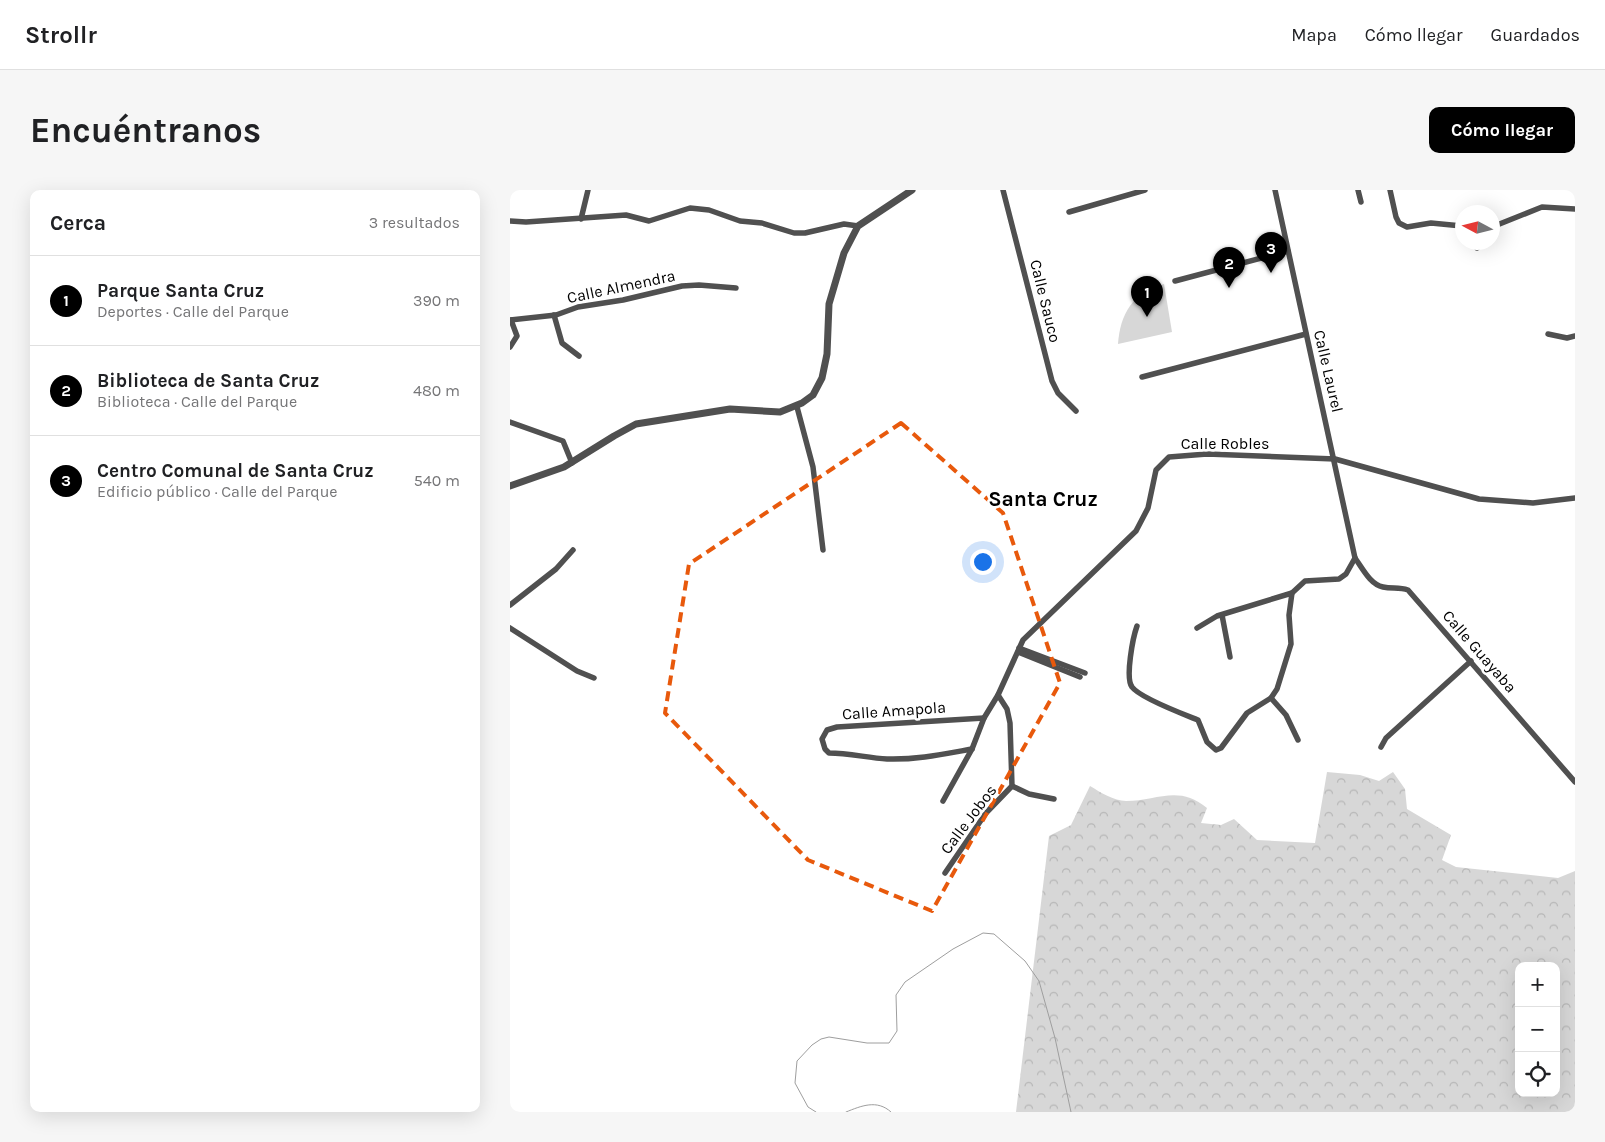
<!DOCTYPE html>
<html lang="es">
<head>
<meta charset="utf-8">
<style>
	:root { --surface:#fff; --page:#f6f6f6; --text:#202124; --muted:#757577; --line:#e0e0e0; --accent:#000 }
	body { margin:0; font-family:Karla,sans-serif; background:var(--page); color:var(--text) }
	.controls { position:absolute; right:15px; bottom:15px; display:grid; overflow:hidden; border-radius:10px; box-shadow:0 5px 20px #0002 }
	.controls button { width:45px; height:45px; display:grid; place-items:center; padding:0; border:0; border-bottom:1px solid var(--line); background:var(--surface); color:var(--text); font:25px sans-serif }
	.compass { position:absolute; left:945px; top:15px; width:45px; height:45px; border-radius:50%; background:var(--surface); box-shadow:0 5px 20px #0002; rotate:277deg }
	.you { position:absolute; left:472px; top:371px; width:18px; height:18px; margin:-12px; border:4px solid #fff; border-radius:50%; background:#1a73e8; box-shadow:0 0 0 8px #1a73e833 }
	.badge { display:grid; place-items:center; width:32px; height:32px; border-radius:50%; background:var(--accent); color:#fff; font-size:16px; font-weight:700 }
	.pin { position:absolute; translate:-50% -41px; filter:drop-shadow(0 1px 2px #0008) }
	.pin::after { content:''; position:absolute; top:26px; width:18px; height:15px; background:inherit; clip-path:polygon(0 0,100% 0,50% 100%) }
	.list { margin:0; padding:0; list-style:none }
	h2 { display:flex; justify-content:space-between; align-items:center; height:65px; margin:0; padding:0 20px; font-size:21px }
	h2 small { font-size:16px; font-weight:400; color:var(--muted) }
	.list li { display:grid; grid-template-columns:32px 1fr auto; gap:15px; align-items:center; box-sizing:border-box; height:90px; padding:0 20px; border-top:1px solid var(--line) }
	.list b { display:block; font-size:19px; white-space:nowrap }
	.list p { margin:0; font-size:16px; white-space:nowrap; color:var(--muted) }
	.list em { font-size:16px; font-style:normal; color:var(--muted) }
	.icon { flex:none; width:28px; height:28px; fill:none; stroke:currentColor; stroke-width:2; stroke-linecap:round; stroke-linejoin:round }
	.map { position:relative; flex:none; width:1065px; height:922px; overflow:hidden; border-radius:10px }
	header { display:flex; align-items:center; gap:30px; box-sizing:border-box; height:70px; padding:0 25px; background:var(--surface); border-bottom:1px solid var(--line) }
	header strong { font-size:24px }
	nav { display:flex; gap:28px; margin-inline-start:auto; font-size:18px }
	.intro { display:flex; align-items:center; justify-content:space-between; box-sizing:border-box; height:120px; padding:0 30px }
	h1 { margin:0; font-size:35px }
	.button { padding:12px 22px; border-radius:10px; background:var(--accent); color:#fff; font-size:18px; font-weight:700 }
	main { display:flex; gap:30px; padding:0 30px }
	aside { flex:1; background:var(--surface); border-radius:10px; box-shadow:0 5px 20px #0002 }
	.map>svg:first-child { display:block }
	.grass { fill:#d7d7d7 }
	.forest { fill:url(#forest-crowns); fill-rule:evenodd }
	.lines { fill:none; stroke-linecap:round; stroke-linejoin:round }
	.stream { stroke:#9e9e9e; stroke-width:1 }
	.minor { stroke:#505050; stroke-width:5.5 }
	.tertiary { stroke:#505050; stroke-width:7 }
	.marked { fill:none; stroke:#e8590c; stroke-width:4; stroke-dasharray:10 6; stroke-linejoin:round }
	.labels { text-anchor:middle; stroke-width:5; stroke-linejoin:round; paint-order:stroke }
	.street-label { font-size:16px; fill:#000; stroke:#fff }
	.district-label { font-size:21px; font-weight:bold; fill:#000; stroke:#fff }
</style>
</head>
<body>
<header>
<strong>Strollr</strong>
<nav><a>Mapa</a><a>Cómo llegar</a><a>Guardados</a></nav>
</header>
<div class="intro"><h1>Encuéntranos</h1><a class="button">Cómo llegar</a></div>
<main>
<aside>
<h2>Cerca<small>3 resultados</small></h2>
<ul class="list">
<li><span class="badge">1</span><div><b>Parque Santa Cruz</b><p>Deportes · Calle del Parque</p></div><em>390 m</em></li>
<li><span class="badge">2</span><div><b>Biblioteca de Santa Cruz</b><p>Biblioteca · Calle del Parque</p></div><em>480 m</em></li>
<li><span class="badge">3</span><div><b>Centro Comunal de Santa Cruz</b><p>Edificio público · Calle del Parque</p></div><em>540 m</em></li>
</ul>
</aside>
<div class="map">
<svg width="1065" height="922" viewBox="0 0 1065 922">
	<defs>
		<pattern id="forest-crowns" width="20" height="18" patternUnits="userSpaceOnUse" patternTransform="scale(1.25)"><rect width="20" height="18" fill="#d7d7d7"/><path d="M2 6a3 3 0 1 1 6 0M12 15a3 3 0 1 1 6 0" fill="none" stroke="#b7b7b7"/></pattern>
	</defs>
	<rect width="100%" height="100%" fill="#fff"/>
	<!-- grass -->
	<path class="grass" d="M 654,94 L 662,142 L 608,154 C 610,124 623,102 654,94 Z"/>
	<!-- forest -->
	<path class="forest" d="M 817,582 L 850,585 L 869,591 L 883,582 L 895,599 L 897,619 L 941,645 L 932,670 L 946,677 L 1048,688 L 1065,681 L 1065,922 L 506,922 L 539,646 L 561,635 L 580,596 C 590,602 604,611 616,611 C 646,611 669,594 697,618 L 691,633 L 711,635 L 724,629 L 747,650 L 805,653 ZM 1009,776 L 1046,776 L 1046,903 L 1009,903 Z"/>
	<g class="lines">
		<!-- stream -->
		<g class="stream">
			<polyline points="306,922 298,917 285,893 287,871 302,855 311,849 319,847 357,853 379,853 387,841 386,805 395,792 443,759 473,743 484,744 515,771 529,791 545,848 561,922"/>
			<path d="M 336,922 C 351,916 367,909 381,922"/>
		</g>
		<!-- minor -->
		<g class="minor">
			<polyline points="493,0 542,191 548,203 566,221"/>
			<path d="M 765,0 L 845,368 C 853,379 860,394 873,397 C 882,399 889,397 898,400 L 1065,592"/>
			<polyline points="848,0 851,12"/>
			<polyline points="880,0 886,27 889,33 897,37 921,33 952,36"/>
			<polyline points="559,22 635,0"/>
			<polyline points="71,29 78,0"/>
			<polyline points="0,31 16,32 116,25 139,31 180,18 199,20 230,31 252,33 284,43 295,43 334,34 348,36"/>
			<polyline points="982,37 1032,17 1065,19"/>
			<polyline points="966,52 967,58"/>
			<polyline points="665,91 778,61"/>
			<polyline points="44,125 52,153 69,166"/>
			<polyline points="0,130 46,125 68,117 113,110 172,96 189,95 226,98"/>
			<polyline points="1038,144 1057,148 1065,146"/>
			<polyline points="0,157 7,146 1,130"/>
			<polyline points="632,187 796,144"/>
			<polyline points="287,217 303,277 313,360"/>
			<polyline points="0,232 53,251 62,273"/>
			<polyline points="0,415 46,379 63,360"/>
			<polyline points="712,425 720,467"/>
			<path d="M 627,436 C 623,447 615,488 622,497 C 630,508 673,524 688,530 L 697,552 L 706,560 L 711,558 L 737,523 L 761,508 L 767,499 L 781,454 L 779,425 L 782,403 L 795,391 L 829,389 L 836,384 L 845,368"/>
			<polyline points="0,438 67,481 84,488"/>
			<polyline points="687,438 707,426 782,403"/>
			<polyline points="509,458 575,483"/>
			<polyline points="508,462 570,487"/>
			<polyline points="761,508 776,525 788,550"/>
			<polyline points="871,557 876,548 961,471"/>
			<path d="M 462,559 C 434,564 406,570 377,569 C 358,568 339,563 319,563 L 315,559 L 312,549 L 317,540 L 327,537 L 474,528"/>
			<polyline points="502,596 519,604 544,609"/>
			<polyline points="433,611 462,559 474,528 488,505 513,450 626,341 638,318 646,280 659,267 697,264 825,269 969,309 1023,313 1065,308"/>
			<polyline points="435,683 476,623 502,596 500,533 497,519 488,505"/>
		</g>
		<!-- tertiary -->
		<polyline class="tertiary" points="0,296 54,277 104,246 126,234 220,219 270,222 292,213 303,205 312,188 317,164 319,114 334,63 348,36 402,0"/>
	</g>
	<!-- marked area -->
	<path class="marked" d="M 391,233 L 493,323 L 550,493 L 422,721 L 298,670 L 155,523 L 179,374 Z"/>
	<g class="labels">
		<!-- street labels -->
		<g class="street-label">
			<text transform="translate(111 96) rotate(-12)" y="6">Calle Almendra</text>
			<text transform="translate(536 111) rotate(76)" y="6">Calle Sauco</text>
			<text transform="translate(819 181) rotate(77)" y="6">Calle Laurel</text>
			<text x="715" y="259">Calle Robles</text>
			<text transform="translate(970 461) rotate(49)" y="6">Calle Guayaba</text>
			<text transform="translate(384 520) rotate(-4)" y="6">Calle Amapola</text>
			<text transform="translate(458 629) rotate(-53)" y="6">Calle Jobos</text>
		</g>
		<!-- district labels -->
		<g class="district-label">
			<text x="533" y="316">Santa Cruz</text>
		</g>
	</g>
</svg>
<div class="controls">
<button>+</button>
<button>−</button>
<button><svg class="icon" aria-label="locate" viewBox="0 0 24 24"><circle cx="12" cy="12" r="6"/><path d="M12 2v4M12 18v4M2 12h4M18 12h4"/></svg></button>
</div>
<svg class="compass" viewBox="-18 -18 36 36"><path d="M0-13l5 13h-10z" fill="#e53935"/><path d="M0 13l5-13h-10z" fill="#757577"/></svg>
<div class="you"></div>
<div class="pin badge" style="left:637px;top:127px">1</div>
<div class="pin badge" style="left:719px;top:98px">2</div>
<div class="pin badge" style="left:761px;top:83px">3</div>
</div>
</main>
</body>
</html>
